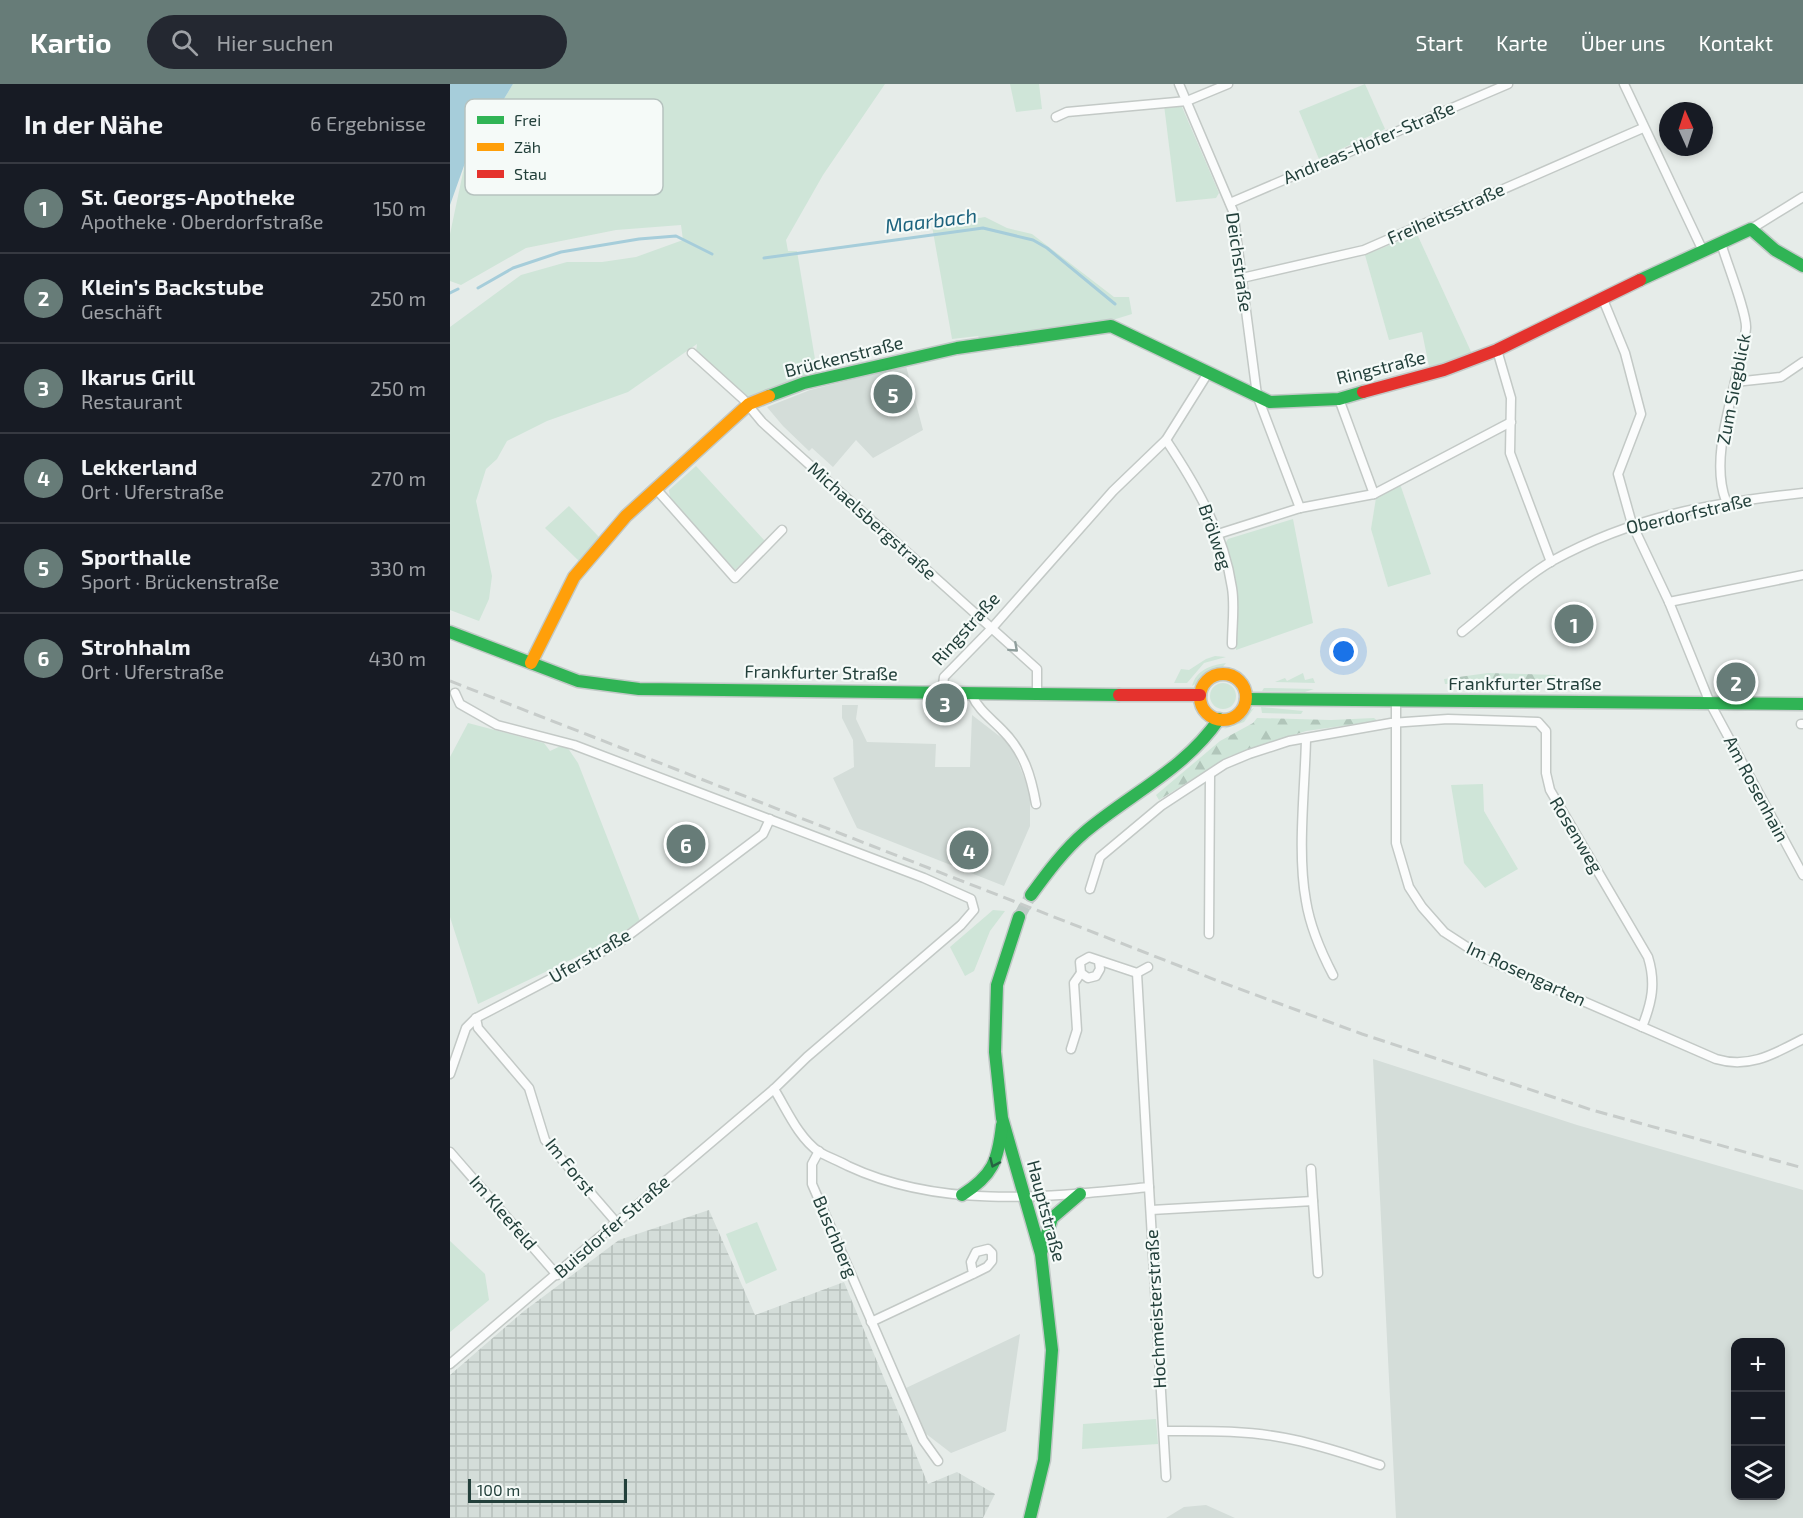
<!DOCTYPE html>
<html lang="de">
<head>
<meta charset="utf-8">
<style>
	:root { --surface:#171b24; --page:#242831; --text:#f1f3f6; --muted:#9ea1a6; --line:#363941; --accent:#677c78 }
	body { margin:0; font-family:"Exo 2",sans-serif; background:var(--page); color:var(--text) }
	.controls { position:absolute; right:18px; bottom:18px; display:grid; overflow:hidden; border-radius:12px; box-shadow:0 3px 9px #0003 }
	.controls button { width:54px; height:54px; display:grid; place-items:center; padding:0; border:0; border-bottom:2px solid var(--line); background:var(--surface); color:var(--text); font:30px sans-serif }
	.compass { position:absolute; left:1209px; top:18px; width:54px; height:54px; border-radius:50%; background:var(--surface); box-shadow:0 3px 9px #0003; rotate:357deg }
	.scale { position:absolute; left:18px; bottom:15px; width:159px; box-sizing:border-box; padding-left:6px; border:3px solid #23403b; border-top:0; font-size:16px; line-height:21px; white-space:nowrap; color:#23403b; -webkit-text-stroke:4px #f5faf8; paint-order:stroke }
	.you { position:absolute; left:894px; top:568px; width:21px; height:21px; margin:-15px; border:4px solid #fff; border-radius:50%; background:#1a73e8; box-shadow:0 0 0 9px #1a73e833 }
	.badge { display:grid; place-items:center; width:39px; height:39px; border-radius:50%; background:var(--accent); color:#fff; font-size:20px; font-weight:700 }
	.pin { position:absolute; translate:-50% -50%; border:3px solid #fff; box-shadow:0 2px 6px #0006 }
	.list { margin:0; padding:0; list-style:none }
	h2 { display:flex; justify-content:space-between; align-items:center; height:78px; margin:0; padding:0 24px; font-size:26px }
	h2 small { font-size:20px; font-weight:400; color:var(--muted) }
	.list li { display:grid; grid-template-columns:39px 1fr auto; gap:18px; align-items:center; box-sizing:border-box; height:90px; padding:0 24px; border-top:2px solid var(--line) }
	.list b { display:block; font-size:22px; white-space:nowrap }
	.list p { margin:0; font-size:20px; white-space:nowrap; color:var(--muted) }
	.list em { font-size:20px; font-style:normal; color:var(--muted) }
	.icon { flex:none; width:33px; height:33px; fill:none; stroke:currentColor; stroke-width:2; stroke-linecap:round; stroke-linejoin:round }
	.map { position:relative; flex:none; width:1353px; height:1434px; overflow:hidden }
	header { display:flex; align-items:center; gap:36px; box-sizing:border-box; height:84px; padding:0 30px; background:var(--accent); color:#fff }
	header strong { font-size:28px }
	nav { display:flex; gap:33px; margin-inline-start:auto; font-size:21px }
	.search { width:420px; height:54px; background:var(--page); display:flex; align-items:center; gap:15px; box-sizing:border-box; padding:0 21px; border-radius:33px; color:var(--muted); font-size:22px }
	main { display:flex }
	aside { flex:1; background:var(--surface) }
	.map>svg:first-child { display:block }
	.built { fill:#d4ddd9; fill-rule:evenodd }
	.industrial { fill:url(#industrial-grid) }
	.green { fill:#cfe5d8 }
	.forest { fill:url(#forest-firs) }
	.water { fill:#a6cdda }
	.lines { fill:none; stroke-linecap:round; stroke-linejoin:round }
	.stream { stroke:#a6cdda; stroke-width:3 }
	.secondary-tunnel { stroke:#bfcac6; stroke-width:12; stroke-dasharray:12 6; stroke-linecap:butt }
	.street-casing { stroke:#c3c9c6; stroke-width:11 }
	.fast-casing { stroke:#c2c9c7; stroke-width:15 }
	.slow-casing { stroke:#c2c9c7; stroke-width:15 }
	.jam-casing { stroke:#c2c9c7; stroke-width:15 }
	.street { stroke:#fbfcfc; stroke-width:8 }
	.fast { stroke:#30b455; stroke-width:12 }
	.slow { stroke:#ff9f0a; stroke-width:12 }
	.jam { stroke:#e5322d; stroke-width:12 }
	.rail { stroke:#c7ccca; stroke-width:3; stroke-dasharray:12 6; stroke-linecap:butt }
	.oneway { stroke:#8f9e9c }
	.oneway2 { stroke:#276343 }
	.labels { text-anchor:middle; stroke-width:4.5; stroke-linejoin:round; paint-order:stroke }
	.street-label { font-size:18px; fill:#23403b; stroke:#f5faf8 }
	.water-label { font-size:20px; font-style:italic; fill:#1b627d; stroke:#f5faf8 }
	.key { fill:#f5faf8; stroke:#b6c2bf; stroke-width:1.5 }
	.key-label { font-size:16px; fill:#23403b }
</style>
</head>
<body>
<header>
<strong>Kartio</strong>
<div class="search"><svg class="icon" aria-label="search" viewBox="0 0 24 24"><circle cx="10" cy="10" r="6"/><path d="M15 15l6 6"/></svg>Hier suchen</div>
<nav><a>Start</a><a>Karte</a><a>Über uns</a><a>Kontakt</a></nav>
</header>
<main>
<aside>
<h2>In der Nähe<small>6 Ergebnisse</small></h2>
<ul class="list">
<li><span class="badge">1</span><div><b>St. Georgs-Apotheke</b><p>Apotheke · Oberdorfstraße</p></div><em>150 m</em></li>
<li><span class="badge">2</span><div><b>Klein’s Backstube</b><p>Geschäft</p></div><em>250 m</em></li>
<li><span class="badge">3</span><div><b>Ikarus Grill</b><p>Restaurant</p></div><em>250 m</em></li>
<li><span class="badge">4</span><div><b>Lekkerland</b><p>Ort · Uferstraße</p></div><em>270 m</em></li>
<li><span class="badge">5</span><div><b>Sporthalle</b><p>Sport · Brückenstraße</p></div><em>330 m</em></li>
<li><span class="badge">6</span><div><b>Strohhalm</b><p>Ort · Uferstraße</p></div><em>430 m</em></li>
</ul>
</aside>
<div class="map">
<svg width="1353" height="1434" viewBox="0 0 1353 1434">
	<defs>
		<pattern id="industrial-grid" width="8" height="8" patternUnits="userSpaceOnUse" patternTransform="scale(1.5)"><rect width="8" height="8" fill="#d4ddd9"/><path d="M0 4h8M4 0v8" fill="none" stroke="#b6bfbb"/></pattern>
		<pattern id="forest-firs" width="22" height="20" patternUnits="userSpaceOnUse" patternTransform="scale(1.5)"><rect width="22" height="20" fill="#cfe5d8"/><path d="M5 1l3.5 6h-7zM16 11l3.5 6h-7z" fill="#b1c6ba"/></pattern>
	</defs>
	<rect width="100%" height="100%" fill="#e6ece9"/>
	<!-- built -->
	<g class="built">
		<polygon points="456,282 473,346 423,374 406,356 383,383 362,364 359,367 333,342 317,323 360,306"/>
		<polygon points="392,621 408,621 406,635 417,658 486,660 485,683 520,683 522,631 561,661 580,708 580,742 554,802 407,744 383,694 404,683 403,656 392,634"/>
		<path d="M 923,975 L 1127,1041 L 1353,1106 L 1353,1434 L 946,1434 ZM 1330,1258 L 1330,1412 L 1286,1412 L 1286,1258 Z"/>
		<polygon points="570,1250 556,1347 501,1369 475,1349 456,1304"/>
		<polygon points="756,1421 785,1434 716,1434 734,1423"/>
	</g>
	<!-- industrial -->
	<polygon class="industrial" points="259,1126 305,1231 394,1198 478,1400 507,1388 545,1410 533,1434 0,1434 0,1291 74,1227 169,1156"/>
	<!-- green -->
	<g class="green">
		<polygon points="63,0 435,0 373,91 336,156 338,167 347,167 368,293 299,316 246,268 247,260 178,308 97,337 57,357 47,375 36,385 26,417 42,492 39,515 29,537 0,526 0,243 71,191 117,178 152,178 186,173 233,156 231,141 166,146 76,164 11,201 0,197 0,150 15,79"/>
		<polygon points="560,0 589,0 592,25 566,28"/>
		<polygon points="915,0 935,45 869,75 849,27"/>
		<polygon points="725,20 732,23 769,109 766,114 726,118 714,21"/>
		<polygon points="535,133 557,144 582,150 664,213 679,213 682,230 656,238 530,255 528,252 502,255 482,142"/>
		<polygon points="967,150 1023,272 980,287 972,248 939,256 915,171"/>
		<polygon points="246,382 315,457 285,486 220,414 219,406"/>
		<polygon points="950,400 981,490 938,503 921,445 926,414"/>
		<polygon points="119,422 149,453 129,477 95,444"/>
		<polygon points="843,435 863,539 786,566 786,503 775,460 778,455"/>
		<polygon points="765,572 776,573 754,579 737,599 724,599 731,585 739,586 756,575"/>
		<path d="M 776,579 L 772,584 L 742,602 C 746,586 761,581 776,579 Z"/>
		<polygon points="853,589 855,596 863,594 865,599 825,598 835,594 837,597"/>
		<circle cx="773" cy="612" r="13"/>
		<polygon points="814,604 820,604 864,605 855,608 812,607"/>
		<polygon points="811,623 853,627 851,630 812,629"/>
		<polygon points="804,624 794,638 774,645 783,636"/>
		<polygon points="18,639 94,659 100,667 115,660 128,679 190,837 156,859 28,920 0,833 0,673"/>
		<polygon points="1033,700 1034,727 1068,785 1035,804 1014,779 1001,701"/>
		<polygon points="543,826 555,827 540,847 524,887 515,892 500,863"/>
		<polygon points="307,1138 327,1186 296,1200 276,1150"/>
		<polygon points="0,1157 35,1190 39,1216 0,1248"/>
		<polygon points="706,1335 708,1360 632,1365 633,1340"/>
	</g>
	<!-- forest -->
	<g class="forest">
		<polygon points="1038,589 1106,591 1106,598 995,600 994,595"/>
		<polygon points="807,634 881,636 924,634 928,637 856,647 780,672 709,716 706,711 770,657 803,639"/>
	</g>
	<!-- water -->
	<polygon class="water" points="0,0 63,0 15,79 0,121"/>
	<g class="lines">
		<!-- stream -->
		<g class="stream">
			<polyline points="314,174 533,144 583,156 597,164 665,220"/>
			<polyline points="28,204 63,184 111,168 189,155 226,152 262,170"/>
			<polyline points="0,209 8,205"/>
		</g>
		<!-- secondary-tunnel -->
		<polyline class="secondary-tunnel" points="569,833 581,811"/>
		<defs>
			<g id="street">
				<polyline points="729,0 783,127 807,311 850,424"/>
				<polyline points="1174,0 1253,167"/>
				<polyline points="606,33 617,28 737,17 778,0"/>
				<polyline points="780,119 1058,0"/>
				<polyline points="1301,145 1353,113"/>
				<path d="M 1271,159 C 1276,177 1297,229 1296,244 C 1291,295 1257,368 1276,417"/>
				<polyline points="792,194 914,166 1193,44"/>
				<polyline points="1152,213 1175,269 1191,330 1168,390 1182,440 1219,518 1260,619 1353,791"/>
				<polyline points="1047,266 1061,314 1060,369 1101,478"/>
				<polyline points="242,269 293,315 312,338 587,585 587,610"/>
				<polyline points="1285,298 1331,293 1353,278"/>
				<polyline points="889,315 924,410"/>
				<path d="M 716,356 C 746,401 774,449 782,504 C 785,522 782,542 782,560"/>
				<polyline points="207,406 285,494 332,446"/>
				<polyline points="768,450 850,424 924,410 1061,338"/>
				<polyline points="1219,518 1353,491"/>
				<path d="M 1012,548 C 1041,525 1070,496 1102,477 C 1184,432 1261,419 1353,409"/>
				<polyline points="492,609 494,593 542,544 663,407 716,356 758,289"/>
				<path d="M 522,611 C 528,626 543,636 553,647 C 574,668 581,692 586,720"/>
				<path d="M 946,618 L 946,759 L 959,803 L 972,823 L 994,848 L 1034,874 L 1266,975 C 1299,985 1324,970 1353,955"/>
				<polyline points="1351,640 1353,640"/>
				<path d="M 856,655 C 855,704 847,769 856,817 C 860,842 871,868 883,891"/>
				<path d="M 640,805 L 650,773 L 711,722 L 775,680 L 799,670 L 839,657 L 941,639 L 998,635 L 1088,638 L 1096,647 L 1096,689 L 1100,706 L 1198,873 C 1206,899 1202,918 1192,943"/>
				<polyline points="759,850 760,691"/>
				<polyline points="649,878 650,885 646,892 638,894 631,889 630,878 639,873 687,889"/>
				<polyline points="687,889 698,883"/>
				<polyline points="26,934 28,944 79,1004 95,1056 166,1138"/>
				<polyline points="621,965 627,946 624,899 631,889"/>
				<polyline points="0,990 16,944 26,934 167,860 313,750 320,735"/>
				<path d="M 324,1005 C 337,1026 348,1053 369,1068 C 378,1073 389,1077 398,1082 C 492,1126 599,1113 699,1103 L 687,889"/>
				<polyline points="369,1067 362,1080 362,1100 473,1356 488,1377"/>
				<polyline points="0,1068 107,1191"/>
				<polyline points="861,1085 863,1117"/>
				<polyline points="699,1103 716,1393"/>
				<polyline points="701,1126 863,1117 868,1189"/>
				<polyline points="421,1238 523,1190 537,1183 542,1177 542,1169 538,1165 526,1168 521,1178 523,1190"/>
				<polyline points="0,1280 324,1005 357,973 511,841 524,826 521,815 474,794 124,661 47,641 10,620 5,609"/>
				<path d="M 714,1347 C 754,1347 795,1346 835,1354 C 868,1360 899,1371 930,1381"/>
			</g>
			<g id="fast">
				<polyline points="1190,196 1301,145 1325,166 1353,182"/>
				<polyline points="319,312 354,299 507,264 661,242 820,318 889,315 913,308"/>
				<polyline points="0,548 128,597 189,605 669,611"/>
				<polyline points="796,615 1353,620"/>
				<path d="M 581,811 C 597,789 614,766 635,748 C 680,710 735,685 769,635"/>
				<polyline points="569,833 547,901 545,968 552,1034 591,1170 602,1266 594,1376 580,1434"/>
				<path d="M 512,1111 C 543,1091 548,1077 552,1041"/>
				<polyline points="591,1169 602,1134 630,1110"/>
			</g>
			<g id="slow">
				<polyline points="81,579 124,493 176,432 299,320 319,312"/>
				<circle cx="773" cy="613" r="23"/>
			</g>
			<g id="jam">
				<polyline points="913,308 994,286 1047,266 1190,196"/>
				<polyline points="669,611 750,611"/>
			</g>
		</defs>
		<!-- street casing -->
		<use href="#street" class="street-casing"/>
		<!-- fast casing -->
		<use href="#fast" class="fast-casing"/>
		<!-- slow casing -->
		<use href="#slow" class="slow-casing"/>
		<!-- jam casing -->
		<use href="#jam" class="jam-casing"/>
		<!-- street -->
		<use href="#street" class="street"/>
		<!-- fast -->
		<use href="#fast" class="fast"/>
		<!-- slow -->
		<use href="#slow" class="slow"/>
		<!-- jam -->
		<use href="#jam" class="jam"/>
		<!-- rail -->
		<polyline class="rail" points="0,597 768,897 912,950 1142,1026 1353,1084"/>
	</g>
	<!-- one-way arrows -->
	<defs><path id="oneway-chevron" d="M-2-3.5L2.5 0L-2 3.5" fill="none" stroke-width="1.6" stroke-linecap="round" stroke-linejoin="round" transform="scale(1.5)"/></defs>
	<use class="oneway" href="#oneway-chevron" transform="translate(564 564) rotate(42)"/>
	<use class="oneway2" href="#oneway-chevron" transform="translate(544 1079) rotate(114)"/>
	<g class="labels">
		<!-- street labels -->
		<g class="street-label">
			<text transform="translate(919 59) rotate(-23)" y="6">Andreas-Hofer-Straße</text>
			<text transform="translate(996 130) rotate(-24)" y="6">Freiheitsstraße</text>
			<text transform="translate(789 178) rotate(82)" y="6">Deichstraße</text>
			<text transform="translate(394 273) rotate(-14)" y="6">Brückenstraße</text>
			<text transform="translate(931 284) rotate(-14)" y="6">Ringstraße</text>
			<text transform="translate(1284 305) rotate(-79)" y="6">Zum Siegblick</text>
			<text transform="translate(1239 430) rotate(-13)" y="6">Oberdorfstraße</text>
			<text transform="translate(422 437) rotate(42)" y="6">Michaelsbergstraße</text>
			<text transform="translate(765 453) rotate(71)" y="6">Brölweg</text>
			<text transform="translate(516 545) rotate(-48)" y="6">Ringstraße</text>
			<text transform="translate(371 589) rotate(1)" y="6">Frankfurter Straße</text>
			<text x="1075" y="606">Frankfurter Straße</text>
			<text transform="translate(1306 705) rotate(62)" y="6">Am Rosenhain</text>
			<text transform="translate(1126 751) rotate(59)" y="6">Rosenweg</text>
			<text transform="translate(140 872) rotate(-30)" y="6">Uferstraße</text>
			<text transform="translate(1076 890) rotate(25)" y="6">Im Rosengarten</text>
			<text transform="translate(120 1083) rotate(51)" y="6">Im Forst</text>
			<text transform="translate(596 1127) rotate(75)" y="6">Hauptstraße</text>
			<text transform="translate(53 1129) rotate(49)" y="6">Im Kleefeld</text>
			<text transform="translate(162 1143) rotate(-41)" y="6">Buisdorfer Straße</text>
			<text transform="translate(385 1153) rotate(67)" y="6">Buschberg</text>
			<text transform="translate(706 1225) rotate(-93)" y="6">Hochmeisterstraße</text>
		</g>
		<!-- water labels -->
		<g class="water-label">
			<text transform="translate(481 137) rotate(-7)" y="7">Maarbach</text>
		</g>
	</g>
	<!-- legend -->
	<rect x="15" y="15" width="198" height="96" rx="9" class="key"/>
	<rect x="27" y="32" width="27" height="8" fill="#30b455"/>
	<rect x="27" y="59" width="27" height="8" fill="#ff9f0a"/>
	<rect x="27" y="86" width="27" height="8" fill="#e5322d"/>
	<g class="key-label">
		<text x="64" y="42">Frei</text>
		<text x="64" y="69">Zäh</text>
		<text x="64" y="96">Stau</text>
	</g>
</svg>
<div class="controls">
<button>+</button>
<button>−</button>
<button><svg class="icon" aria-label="layers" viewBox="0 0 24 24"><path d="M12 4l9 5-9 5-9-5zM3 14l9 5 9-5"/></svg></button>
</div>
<svg class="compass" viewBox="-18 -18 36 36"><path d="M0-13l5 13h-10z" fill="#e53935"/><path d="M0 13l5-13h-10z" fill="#9ea1a6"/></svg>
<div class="scale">100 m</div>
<div class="you"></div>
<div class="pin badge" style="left:1124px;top:540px">1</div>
<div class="pin badge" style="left:1286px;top:598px">2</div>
<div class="pin badge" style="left:495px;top:619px">3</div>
<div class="pin badge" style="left:519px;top:766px">4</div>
<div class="pin badge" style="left:443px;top:310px">5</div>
<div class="pin badge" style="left:236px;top:760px">6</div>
</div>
</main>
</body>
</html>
